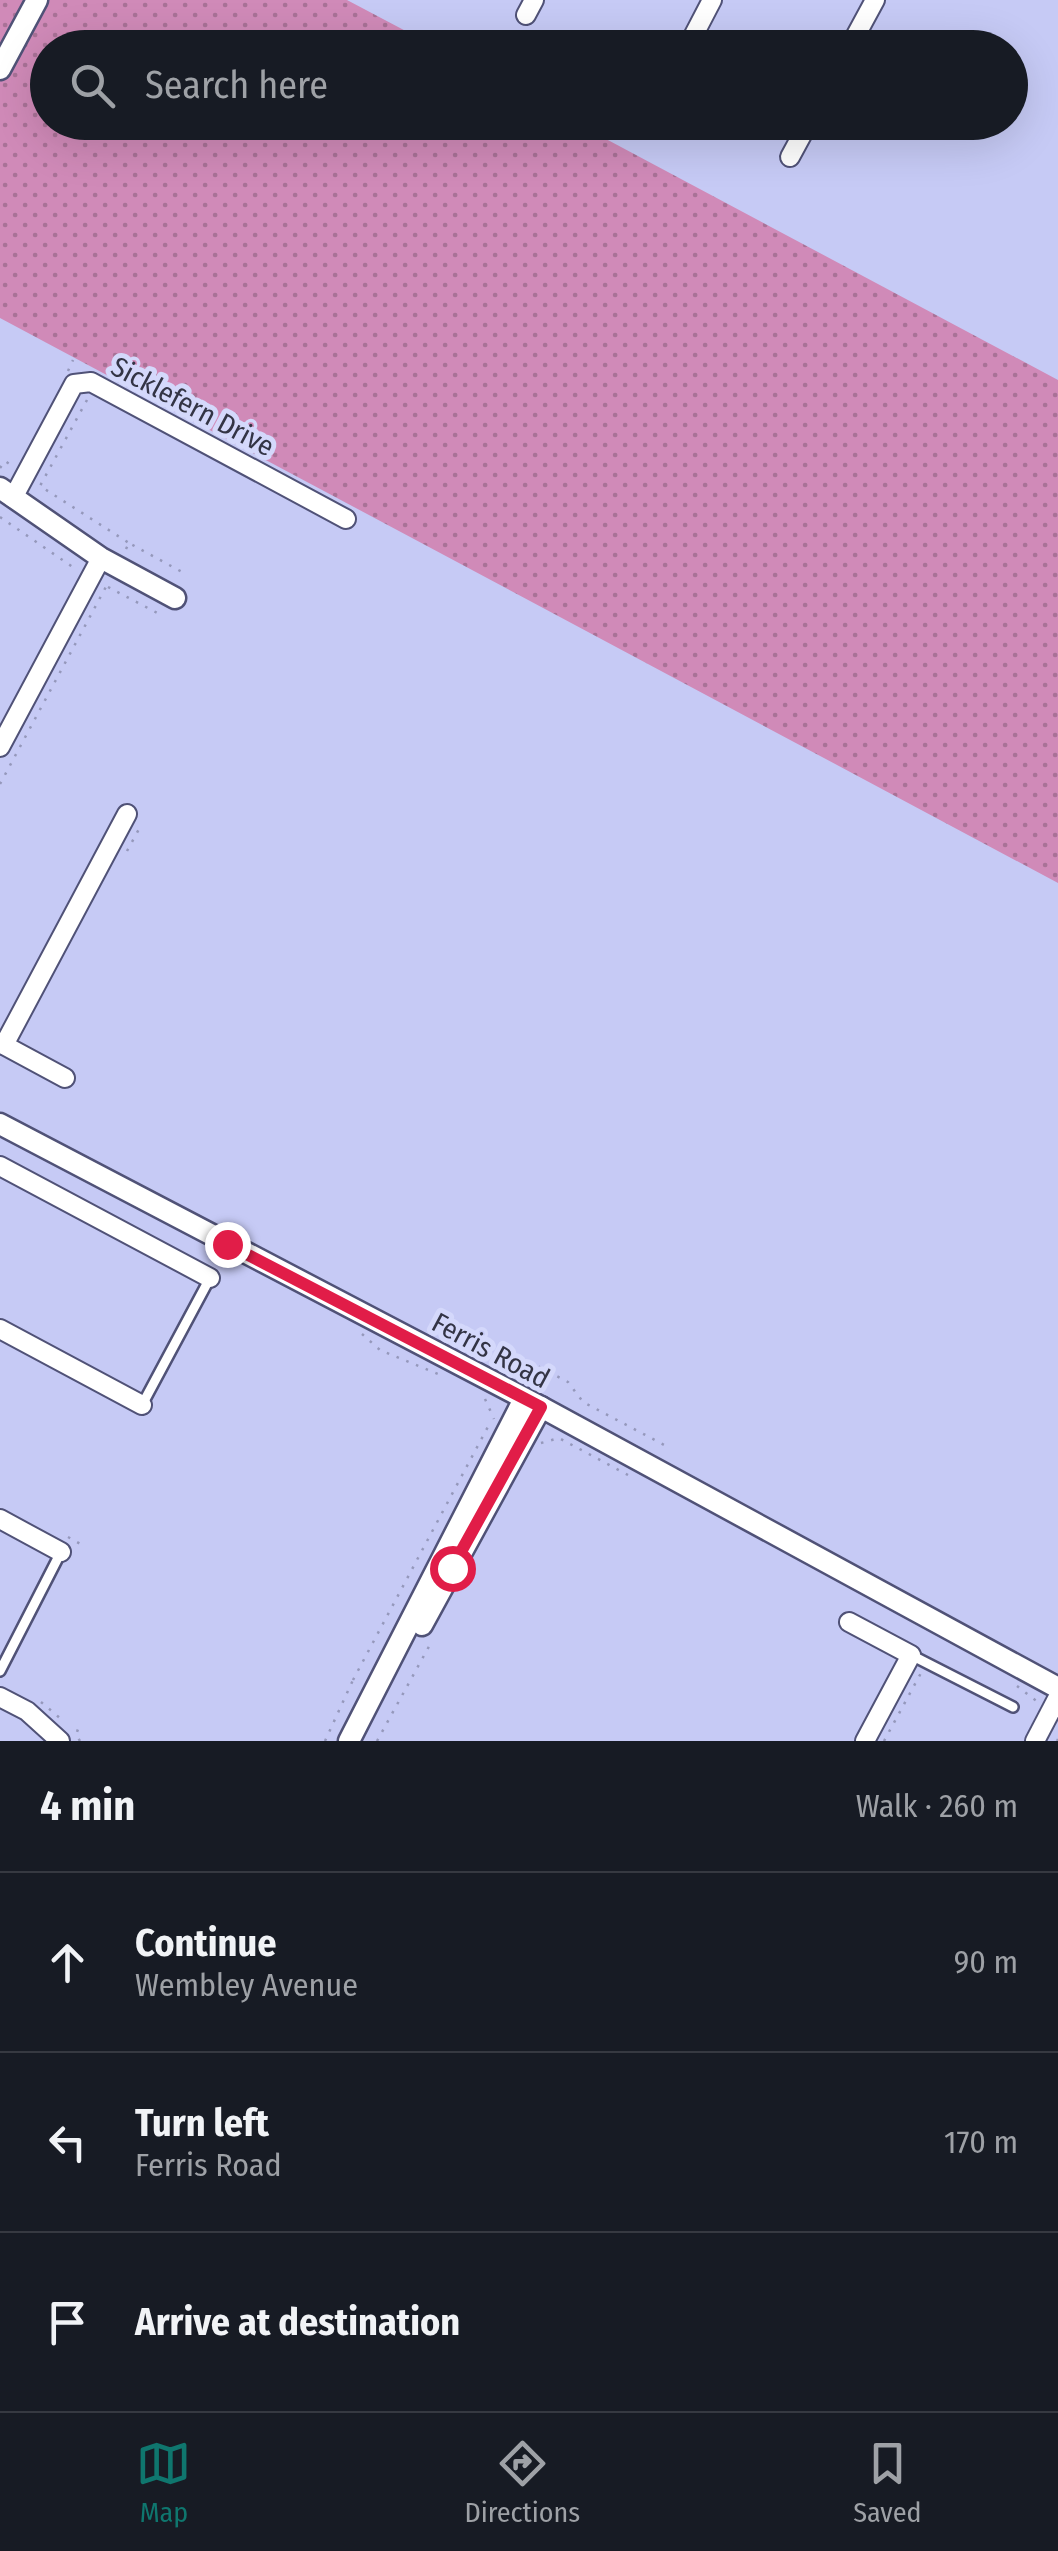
<!DOCTYPE html>
<html lang="en">
<head>
<meta charset="utf-8">
<style>
	:root { --surface:#171b24; --page:#242831; --text:#f1f3f6; --muted:#9ea1a6; --line:#363941; --accent:#0f766e }
	body { margin:0; font-family:"Fira Sans Condensed",sans-serif; background:var(--page); color:var(--text) }
	.stop { position:absolute; width:30px; height:30px; margin:-22px; border:8px solid #e11d48; border-radius:50%; background:#fff }
	.stop.end { background:#e11d48; border-color:#fff; box-shadow:0 2px 10px #0008 }
	.list { margin:0; padding:0; list-style:none }
	h2 { display:flex; justify-content:space-between; align-items:center; height:130px; margin:0; padding:0 40px; font-size:42px }
	h2 small { font-size:32px; font-weight:400; color:var(--muted) }
	.list li { display:grid; grid-template-columns:65px 1fr auto; gap:30px; align-items:center; box-sizing:border-box; height:180px; padding:0 40px; border-top:2px solid var(--line) }
	.list b { display:block; font-size:38px; white-space:nowrap }
	.list p { margin:0; font-size:32px; white-space:nowrap; color:var(--muted) }
	.list em { font-size:32px; font-style:normal; color:var(--muted) }
	.icon { flex:none; width:55px; height:55px; fill:none; stroke:currentColor; stroke-width:2; stroke-linecap:round; stroke-linejoin:round }
	.map { position:relative; flex:none; width:1058px; height:1741px; overflow:hidden }
	.search { position:absolute; background:var(--surface); box-shadow:0 10px 40px #0002; left:30px; right:30px; top:30px; height:110px; display:flex; align-items:center; gap:25px; box-sizing:border-box; padding:0 35px; border-radius:55px; color:var(--muted); font-size:38px }
	.sheet { height:670px; background:var(--surface) }
	nav { display:flex; justify-content:space-around; align-items:center; box-sizing:border-box; height:140px; border-top:2px solid var(--line); background:var(--surface); font-size:28px; color:var(--muted) }
	nav a { display:grid; justify-items:center; gap:5px }
	nav .on { color:var(--accent) }
	.map>svg:first-child { display:block }
	.grass { fill:url(#grass-dots) }
	.lines { fill:none; stroke-linecap:round; stroke-linejoin:round }
	.service-casing { stroke:#505277; stroke-width:14 }
	.minor-casing { stroke:#505277; stroke-width:22 }
	.tertiary-casing { stroke:#505277; stroke-width:25 }
	.path { stroke:#9598bb; stroke-width:2.5; stroke-dasharray:2.5 8; stroke-linecap:butt }
	.service { stroke:#fff; stroke-width:9 }
	.minor { stroke:#fff; stroke-width:18 }
	.tertiary { stroke:#fff; stroke-width:20 }
	.route { stroke:#e11d48; stroke-width:12 }
	.labels { text-anchor:middle; stroke-width:10; stroke-linejoin:round; paint-order:stroke }
	.street-label { font-size:28px; fill:#333445; stroke:#d4d8fb }
</style>
</head>
<body>
<div class="map">
<svg width="1058" height="1741" viewBox="0 0 1058 1741">
	<defs>
		<pattern id="grass-dots" width="8" height="8" patternUnits="userSpaceOnUse" patternTransform="scale(2.5)"><rect width="8" height="8" fill="#d08ab8"/><path d="M2 2h.1M6 6h.1" fill="none" stroke="#a97297" stroke-width="1.8" stroke-linecap="round"/></pattern>
	</defs>
	<rect width="100%" height="100%" fill="#c6caf5"/>
	<!-- grass -->
	<polygon class="grass" points="0,0 347,0 436,47 48,48 48,122 576,123 1058,380 1058,883 0,318"/>
	<g class="lines">
		<defs>
			<g id="service">
				<polyline points="142,1405 210,1278"/>
				<polyline points="911,1655 1013,1707"/>
				<polyline points="0,1671 61,1552"/>
			</g>
			<g id="minor">
				<polyline points="526,15 534,0"/>
				<polyline points="687,48 712,0"/>
				<polyline points="849,48 875,0"/>
				<polyline points="790,157 809,122"/>
				<polyline points="13,498 74,384 91,382 346,519"/>
				<polyline points="0,747 101,558"/>
				<polyline points="0,1043 65,1078"/>
				<polyline points="4,1045 127,814"/>
				<polyline points="0,1166 210,1278"/>
				<polyline points="0,1329 142,1405"/>
				<polyline points="0,1519 61,1552"/>
				<polyline points="849,1622 911,1655 865,1741"/>
				<polyline points="0,1697 27,1711 60,1741"/>
				<polyline points="1035,1741 1058,1697"/>
			</g>
			<g id="tertiary">
				<polyline points="0,69 37,0"/>
				<polyline points="0,488 101,558 175,598"/>
				<polyline points="0,1124 541,1407 1058,1688"/>
				<polyline points="422,1625 541,1407"/>
				<polyline points="349,1741 524,1399"/>
			</g>
		</defs>
		<!-- service casing -->
		<use href="#service" class="service-casing"/>
		<!-- minor casing -->
		<use href="#minor" class="minor-casing"/>
		<!-- tertiary casing -->
		<use href="#tertiary" class="tertiary-casing"/>
		<!-- path -->
		<g class="path">
			<polyline points="68,371 73,360"/>
			<polyline points="87,400 40,486 129,543"/>
			<polyline points="0,468 5,461 11,465"/>
			<polyline points="0,517 77,570"/>
			<polyline points="126,549 129,543 182,572"/>
			<polyline points="108,587 163,616"/>
			<polyline points="0,784 108,583"/>
			<polyline points="127,851 139,829"/>
			<polyline points="362,1334 380,1350 438,1374"/>
			<polyline points="503,1367 506,1360 526,1360 568,1382 583,1402 668,1447"/>
			<polyline points="485,1399 494,1419"/>
			<polyline points="541,1443 559,1438 628,1475"/>
			<polyline points="68,1537 84,1546"/>
			<polyline points="353,1680 491,1421"/>
			<polyline points="1017,1686 1039,1703"/>
			<polyline points="41,1702 61,1719"/>
			<polyline points="80,1741 76,1735 80,1723"/>
			<polyline points="325,1741 353,1680 358,1682"/>
			<polyline points="377,1741 432,1641"/>
			<polyline points="884,1741 921,1673"/>
			<polyline points="1057,1741 1058,1739"/>
		</g>
		<!-- service -->
		<use href="#service" class="service"/>
		<!-- minor -->
		<use href="#minor" class="minor"/>
		<!-- tertiary -->
		<use href="#tertiary" class="tertiary"/>
	</g>
	<g class="lines">
		<!-- route -->
		<polyline class="route" points="227,1244 541,1407 452,1568"/>
	</g>
	<g class="labels">
		<!-- street labels -->
		<g class="street-label">
			<text transform="translate(193 406) rotate(28)" y="10">Sicklefern Drive</text>
			<text transform="translate(491 1350) rotate(28)" y="10">Ferris Road</text>
		</g>
	</g>
</svg>
<div class="stop" style="left:452px;top:1568px"></div>
<div class="stop end" style="left:227px;top:1244px"></div>
<div class="search"><svg class="icon" aria-label="search" viewBox="0 0 24 24"><circle cx="10" cy="10" r="6"/><path d="M15 15l6 6"/></svg>Search here</div>
</div>
<section class="sheet">
<h2>4 min<small>Walk · 260 m</small></h2>
<ul class="list">
<li><svg class="icon" aria-label="ahead" viewBox="0 0 24 24"><path d="M12 20V5M6 11l6-6 6 6"/></svg><div><b>Continue</b><p>Wembley Avenue</p></div><em>90 m</em></li>
<li><svg class="icon" aria-label="left" viewBox="0 0 24 24"><path d="M17 20v-9H6M10 6l-5 5 5 5"/></svg><div><b>Turn left</b><p>Ferris Road</p></div><em>170 m</em></li>
<li><svg class="icon" aria-label="arrive" viewBox="0 0 24 24"><path d="M6 21V4h12l-3 4 3 4H6"/></svg><div><b>Arrive at destination</b></div></li>
</ul>
</section>
<nav>
<a class="on"><svg class="icon" aria-label="map" viewBox="0 0 24 24"><path d="M3 6l6-2 6 2 6-2v14l-6 2-6-2-6 2zM9 4v14M15 6v14"/></svg>Map</a>
<a><svg class="icon" aria-label="directions" viewBox="0 0 24 24"><path d="M12 3l9 9-9 9-9-9zM9 14v-3h6M13 9l2 2-2 2"/></svg>Directions</a>
<a><svg class="icon" aria-label="saved" viewBox="0 0 24 24"><path d="M7 4h10v16l-5-4-5 4z"/></svg>Saved</a>
</nav>
</body>
</html>
